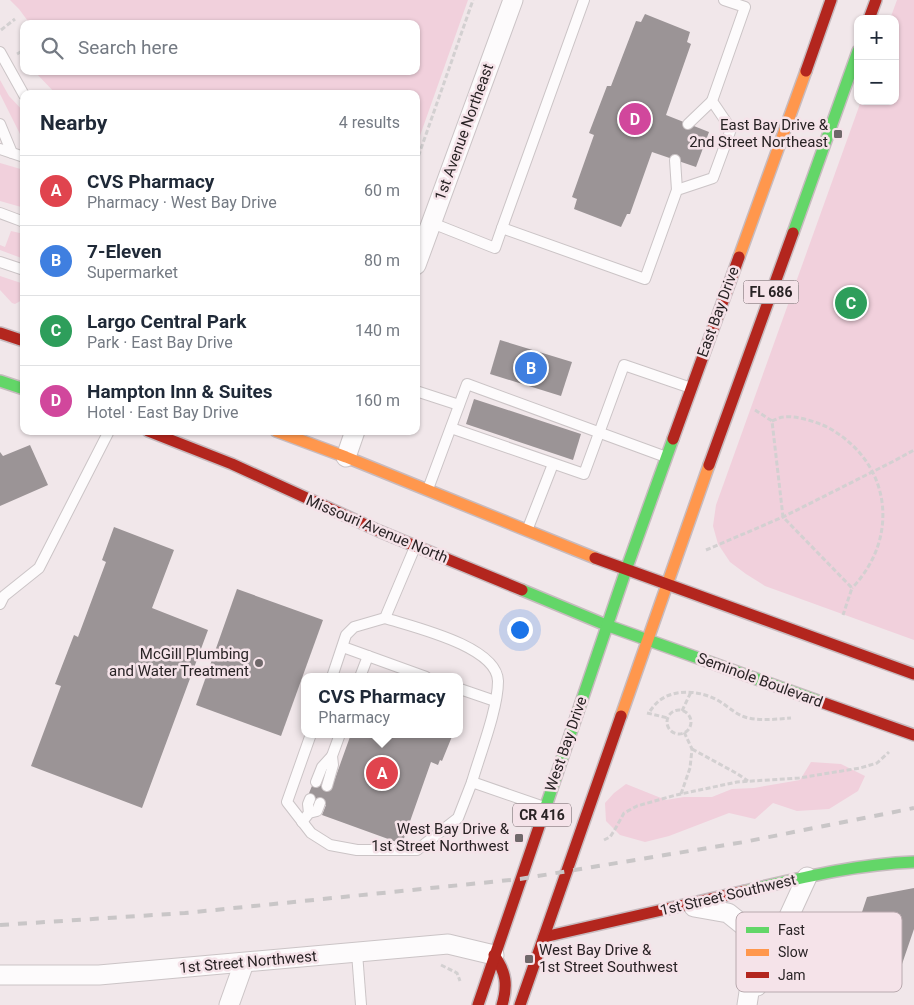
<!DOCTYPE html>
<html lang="en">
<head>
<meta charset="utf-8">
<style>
	:root { --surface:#fff; --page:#f6f6f7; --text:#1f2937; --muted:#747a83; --line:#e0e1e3; --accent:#1a73e8 }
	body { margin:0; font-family:Roboto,sans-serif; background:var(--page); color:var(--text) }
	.controls { position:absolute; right:15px; top:15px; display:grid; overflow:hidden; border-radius:10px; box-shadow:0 1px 4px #0004 }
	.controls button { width:45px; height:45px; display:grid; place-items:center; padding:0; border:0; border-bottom:1px solid var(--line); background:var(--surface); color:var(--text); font:25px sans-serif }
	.you { position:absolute; left:519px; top:629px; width:18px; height:18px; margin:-12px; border:4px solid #fff; border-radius:50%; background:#1a73e8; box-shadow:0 0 0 8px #1a73e833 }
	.badge { display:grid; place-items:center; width:32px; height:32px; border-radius:50%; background:var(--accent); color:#fff; font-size:16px; font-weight:700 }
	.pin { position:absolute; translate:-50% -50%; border:2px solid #fff; box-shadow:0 1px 5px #0006 }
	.popup { position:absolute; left:301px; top:673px; width:162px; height:65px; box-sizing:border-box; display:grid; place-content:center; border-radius:10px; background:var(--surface); filter:drop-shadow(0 1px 4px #0005); font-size:16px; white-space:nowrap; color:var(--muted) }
	.popup b { font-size:19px; color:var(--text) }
	.popup::after { content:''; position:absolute; left:50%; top:100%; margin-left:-10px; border:10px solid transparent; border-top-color:var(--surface) }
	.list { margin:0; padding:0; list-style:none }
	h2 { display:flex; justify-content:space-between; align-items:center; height:65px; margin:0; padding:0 20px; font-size:21px }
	h2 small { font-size:16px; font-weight:400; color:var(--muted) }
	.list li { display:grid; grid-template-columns:32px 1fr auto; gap:15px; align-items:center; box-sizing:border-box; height:70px; padding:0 20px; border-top:1px solid var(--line) }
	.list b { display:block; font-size:19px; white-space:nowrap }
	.list p { margin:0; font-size:16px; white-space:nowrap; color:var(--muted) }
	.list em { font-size:16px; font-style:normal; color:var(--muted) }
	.icon { flex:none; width:28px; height:28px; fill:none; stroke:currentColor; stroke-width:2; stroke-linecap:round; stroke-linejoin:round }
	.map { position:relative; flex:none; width:914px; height:1005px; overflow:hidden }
	.search { position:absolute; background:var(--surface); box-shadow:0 1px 4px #0004; left:20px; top:20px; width:400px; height:55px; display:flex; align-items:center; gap:12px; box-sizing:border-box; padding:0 18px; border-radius:10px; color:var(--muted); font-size:19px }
	.panel { position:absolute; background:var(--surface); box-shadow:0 1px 4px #0004; left:20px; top:90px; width:400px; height:345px; border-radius:10px }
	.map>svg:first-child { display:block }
	.green { fill:#f1d0dc }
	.building { fill:#9b9496 }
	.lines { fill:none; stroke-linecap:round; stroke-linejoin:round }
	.lane-casing { stroke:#cbc4c6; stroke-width:12 }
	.street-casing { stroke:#cbc4c6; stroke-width:21 }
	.fast-casing { stroke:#c7bbbf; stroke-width:14 }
	.slow-casing { stroke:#c7bbbf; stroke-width:14 }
	.jam-casing { stroke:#c7bbbf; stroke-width:14 }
	.path { stroke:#d3d0d1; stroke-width:3; stroke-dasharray:5 2.5; stroke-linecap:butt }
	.lane { stroke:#fdfbfc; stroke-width:10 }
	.street { stroke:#fdfbfc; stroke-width:19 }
	.fast { stroke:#63d668; stroke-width:11 }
	.slow { stroke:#ff974d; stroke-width:11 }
	.jam { stroke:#b3261e; stroke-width:11 }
	.rail { stroke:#c9c6c7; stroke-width:4; stroke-dasharray:9 9; stroke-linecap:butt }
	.poi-dot { fill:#6f686a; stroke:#f5e3e9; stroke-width:2 }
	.labels { text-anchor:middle; stroke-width:5; stroke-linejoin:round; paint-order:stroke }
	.shield { fill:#f5e3e9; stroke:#665d60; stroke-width:1 }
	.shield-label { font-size:14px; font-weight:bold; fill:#292325 }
	.poi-label { font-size:15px; fill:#292325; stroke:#f5e3e9; text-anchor:end }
	.street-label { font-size:15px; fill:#292325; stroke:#f5e3e9 }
	.key { fill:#f5e3e9; stroke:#b8a9ae; stroke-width:1 }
	.key-label { font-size:14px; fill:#292325 }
</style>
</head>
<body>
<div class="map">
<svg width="914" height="1005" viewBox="0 0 914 1005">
	<rect width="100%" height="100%" fill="#f1e7ea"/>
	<!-- green -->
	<g class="green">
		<polygon points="10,0 468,0 416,147 416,94 56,94 35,72 416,71 416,24 30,24 19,9"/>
		<polygon points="897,0 914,0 914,640 765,586 746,574 730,562 718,544 713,526 716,505 861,101 895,101 895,19 890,19"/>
		<polygon points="0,80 9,96 24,112 24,142 0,94"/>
		<polygon points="0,163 24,170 24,205 21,207 0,201"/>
		<polygon points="11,231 24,234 24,259 0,250 0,245 5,247"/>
		<polygon points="0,276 24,284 24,299 15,304 12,303 0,290"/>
		<polygon points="811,762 841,764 865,776 858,791 829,809 797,811 773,803 755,819 729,813 669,836 645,842 620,835 606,821 605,803 614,793 626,784 666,800 684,797 712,797 732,789 754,788 800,780"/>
	</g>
	<!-- building -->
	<g class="building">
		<polygon points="645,14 690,32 687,42 691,44 666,115 709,132 696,167 652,152 630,214 627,214 621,227 574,209 577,199 572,197 594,135 589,133 607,86 611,86 636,21 641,22"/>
		<polygon points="500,340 572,362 561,396 490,374"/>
		<polygon points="474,399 581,434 573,460 466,424"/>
		<polygon points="30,445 48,485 0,506 0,452 3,456"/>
		<polygon points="114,527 174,550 152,608 208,630 142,808 31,766 61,686 55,684 74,635 78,637 106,562 102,560"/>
		<polygon points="237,589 323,620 281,736 196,705"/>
		<polygon points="351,734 453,734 442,761 440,760 438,765 431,762 402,844 322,815 326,805 307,798 314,781 332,787"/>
		<polygon points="914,888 914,929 901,967 850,949 854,934 837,984 828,973 817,981 801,962 822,946 810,930 823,920 838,939 857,927 867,897"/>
	</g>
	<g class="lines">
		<defs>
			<g id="lane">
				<polyline points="0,52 24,95"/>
				<polyline points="0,124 12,153"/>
				<polyline points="688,124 712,101"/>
				<polyline points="0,149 24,157"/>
				<polyline points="675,160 677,190"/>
				<polyline points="0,213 24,222"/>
				<polyline points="432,223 495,248 502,228 645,279 677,190 713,178 731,129 712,101 745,7 724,0"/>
				<polyline points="502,228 584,0"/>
				<polyline points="0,262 24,270"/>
				<polyline points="416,391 459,405"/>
				<polyline points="451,428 584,474 624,365 691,388"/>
				<polyline points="428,489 467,384 666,457"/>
				<polyline points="528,528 553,464"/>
				<polyline points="0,604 4,596 39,568 109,431"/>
				<path d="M 385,618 C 413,627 497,646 498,681 C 498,709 480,754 472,782"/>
				<polyline points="343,647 426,677"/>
				<polyline points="332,677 346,635 354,627 385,618 415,547"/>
				<polyline points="360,677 368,656"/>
				<polyline points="460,689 495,701"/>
				<polyline points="311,734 287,802 311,833 330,845 357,850 417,850 458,818 472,782 544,807"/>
				<polyline points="316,782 322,767 332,756"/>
				<polyline points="327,786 333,765 332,756 340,734"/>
				<polyline points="309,813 308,804 310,799"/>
				<polyline points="302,822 309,813 317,811 320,803"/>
				<polyline points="357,953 361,1005"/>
			</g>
			<g id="street">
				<polyline points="416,265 513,0"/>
				<polyline points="346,457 355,431"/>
				<polyline points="694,907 728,913 748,929 754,960 747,1005"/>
				<polyline points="0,975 99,975 448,944 494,955"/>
				<polyline points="757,986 807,877"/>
				<polyline points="229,1005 244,963"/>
			</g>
			<g id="fast">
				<polyline points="793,233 858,51"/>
				<polyline points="0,381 24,389"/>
				<polyline points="522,590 606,625 821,702"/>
				<polyline points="545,809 626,570 673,439"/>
				<path d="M 745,891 C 801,878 857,864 914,862"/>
			</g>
			<g id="slow">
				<polyline points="739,257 806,71"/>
				<polyline points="276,431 346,457 595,558"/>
				<polyline points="621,716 709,465"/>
			</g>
			<g id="jam">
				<polyline points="869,19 876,0"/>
				<polyline points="806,71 831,0"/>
				<polyline points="0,333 24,341"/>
				<polyline points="148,431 232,464 379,531 522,590"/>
				<polyline points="673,439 739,257"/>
				<polyline points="709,465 793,233"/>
				<polyline points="595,558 914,674"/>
				<polyline points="821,702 914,735"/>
				<polyline points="544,937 745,891"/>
				<path d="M 494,955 C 506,972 508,985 502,1005"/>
				<polyline points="478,1005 545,809"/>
				<polyline points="520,1005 621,716"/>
			</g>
		</defs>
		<!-- lane casing -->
		<use href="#lane" class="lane-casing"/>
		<!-- street casing -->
		<use href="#street" class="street-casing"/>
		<!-- fast casing -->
		<use href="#fast" class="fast-casing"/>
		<!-- slow casing -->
		<use href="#slow" class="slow-casing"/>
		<!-- jam casing -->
		<use href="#jam" class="jam-casing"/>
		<!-- path -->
		<g class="path">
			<polyline points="1,30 15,19"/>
			<polyline points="17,54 24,50"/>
			<polyline points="416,163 473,0"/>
			<polyline points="755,410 772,421 783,517 852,588 843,615"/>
			<path d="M 772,421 C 775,420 780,417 783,417 C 795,415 817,422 827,427 C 891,461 901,537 852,588"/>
			<polyline points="706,550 783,517 894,461 914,450"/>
			<circle cx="679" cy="722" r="12"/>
			<path d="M 650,711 C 653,707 656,703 660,700 C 677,688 702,691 719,701 C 729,707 736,715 748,718 C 762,721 777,719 791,718"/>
			<polyline points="682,711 691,692"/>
			<polyline points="647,713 668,718"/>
			<polyline points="692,749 736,773 748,781"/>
			<polyline points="681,794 690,768 692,749 684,732"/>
			<polyline points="604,840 610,837 614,831 624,813 637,806 676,795 737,782 799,778 860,768 877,763 889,752"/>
			<polyline points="441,965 457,973 460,981"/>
		</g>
		<!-- lane -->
		<use href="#lane" class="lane"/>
		<!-- street -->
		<use href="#street" class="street"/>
		<!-- fast -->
		<use href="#fast" class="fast"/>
		<!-- slow -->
		<use href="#slow" class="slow"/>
		<!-- jam -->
		<use href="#jam" class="jam"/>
		<!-- rail -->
		<polyline class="rail" points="0,925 185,913 520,879 744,842 914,808"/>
	</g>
	<!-- markers -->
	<g class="poi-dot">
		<rect x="833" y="129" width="10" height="10" rx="2.5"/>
		<circle cx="259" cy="663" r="5"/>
		<rect x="514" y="833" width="10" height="10" rx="2.5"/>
		<rect x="524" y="954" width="10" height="10" rx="2.5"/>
	</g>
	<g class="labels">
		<!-- shield labels -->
		<g class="shield">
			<rect x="743.5" y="280.5" width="55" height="23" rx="4"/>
			<rect x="513" y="803.5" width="58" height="23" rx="4"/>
		</g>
		<g class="shield-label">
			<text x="771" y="297">FL 686</text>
			<text x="542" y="820">CR 416</text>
		</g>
		<!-- poi labels -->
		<g class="poi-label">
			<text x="828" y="130">East Bay Drive &amp;<tspan x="828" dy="17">2nd Street Northeast</tspan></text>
			<text x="249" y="659">McGill Plumbing<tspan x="249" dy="17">and Water Treatment</tspan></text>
			<text x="509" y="834">West Bay Drive &amp;<tspan x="509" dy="17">1st Street Northwest</tspan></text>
			<text x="539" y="955" text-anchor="start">West Bay Drive &amp;<tspan x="539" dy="17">1st Street Southwest</tspan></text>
		</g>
		<!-- street labels -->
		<g class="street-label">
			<text transform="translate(464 132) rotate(-70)" y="5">1st Avenue Northeast</text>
			<text transform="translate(718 312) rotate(-70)" y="5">East Bay Drive</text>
			<text transform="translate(377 529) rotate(23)" y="5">Missouri Avenue North</text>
			<text transform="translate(760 680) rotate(20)" y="5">Seminole Boulevard</text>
			<text transform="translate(566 744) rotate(-71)" y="5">West Bay Drive</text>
			<text transform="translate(728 895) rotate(-13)" y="5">1st Street Southwest</text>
			<text transform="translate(248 962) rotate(-5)" y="5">1st Street Northwest</text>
		</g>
	</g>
	<!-- legend -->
	<rect x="736" y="912" width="166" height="80" rx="8" class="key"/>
	<rect x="746" y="927" width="23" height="6" fill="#63d668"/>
	<rect x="746" y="949" width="23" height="7" fill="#ff974d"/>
	<rect x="746" y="972" width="23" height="6" fill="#b3261e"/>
	<g class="key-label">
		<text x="778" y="935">Fast</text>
		<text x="778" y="957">Slow</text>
		<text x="778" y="980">Jam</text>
	</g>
</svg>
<div class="controls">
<button>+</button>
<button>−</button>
</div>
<div class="you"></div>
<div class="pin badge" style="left:382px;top:773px;background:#e0444e">A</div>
<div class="popup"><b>CVS Pharmacy</b>Pharmacy</div>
<div class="pin badge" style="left:531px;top:368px;background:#3f7fe0">B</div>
<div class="pin badge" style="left:851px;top:303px;background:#2e9e5b">C</div>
<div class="pin badge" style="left:635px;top:119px;background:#d1479c">D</div>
<div class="search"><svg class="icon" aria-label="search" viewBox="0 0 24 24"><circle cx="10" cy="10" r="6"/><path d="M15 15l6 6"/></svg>Search here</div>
<section class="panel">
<h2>Nearby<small>4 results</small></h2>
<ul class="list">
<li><span class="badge" style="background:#e0444e">A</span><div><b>CVS Pharmacy</b><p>Pharmacy · West Bay Drive</p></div><em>60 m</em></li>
<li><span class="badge" style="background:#3f7fe0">B</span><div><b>7-Eleven</b><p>Supermarket</p></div><em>80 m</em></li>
<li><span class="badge" style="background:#2e9e5b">C</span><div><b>Largo Central Park</b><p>Park · East Bay Drive</p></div><em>140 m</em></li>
<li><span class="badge" style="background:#d1479c">D</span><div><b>Hampton Inn &amp; Suites</b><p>Hotel · East Bay Drive</p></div><em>160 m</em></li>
</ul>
</section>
</div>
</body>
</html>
